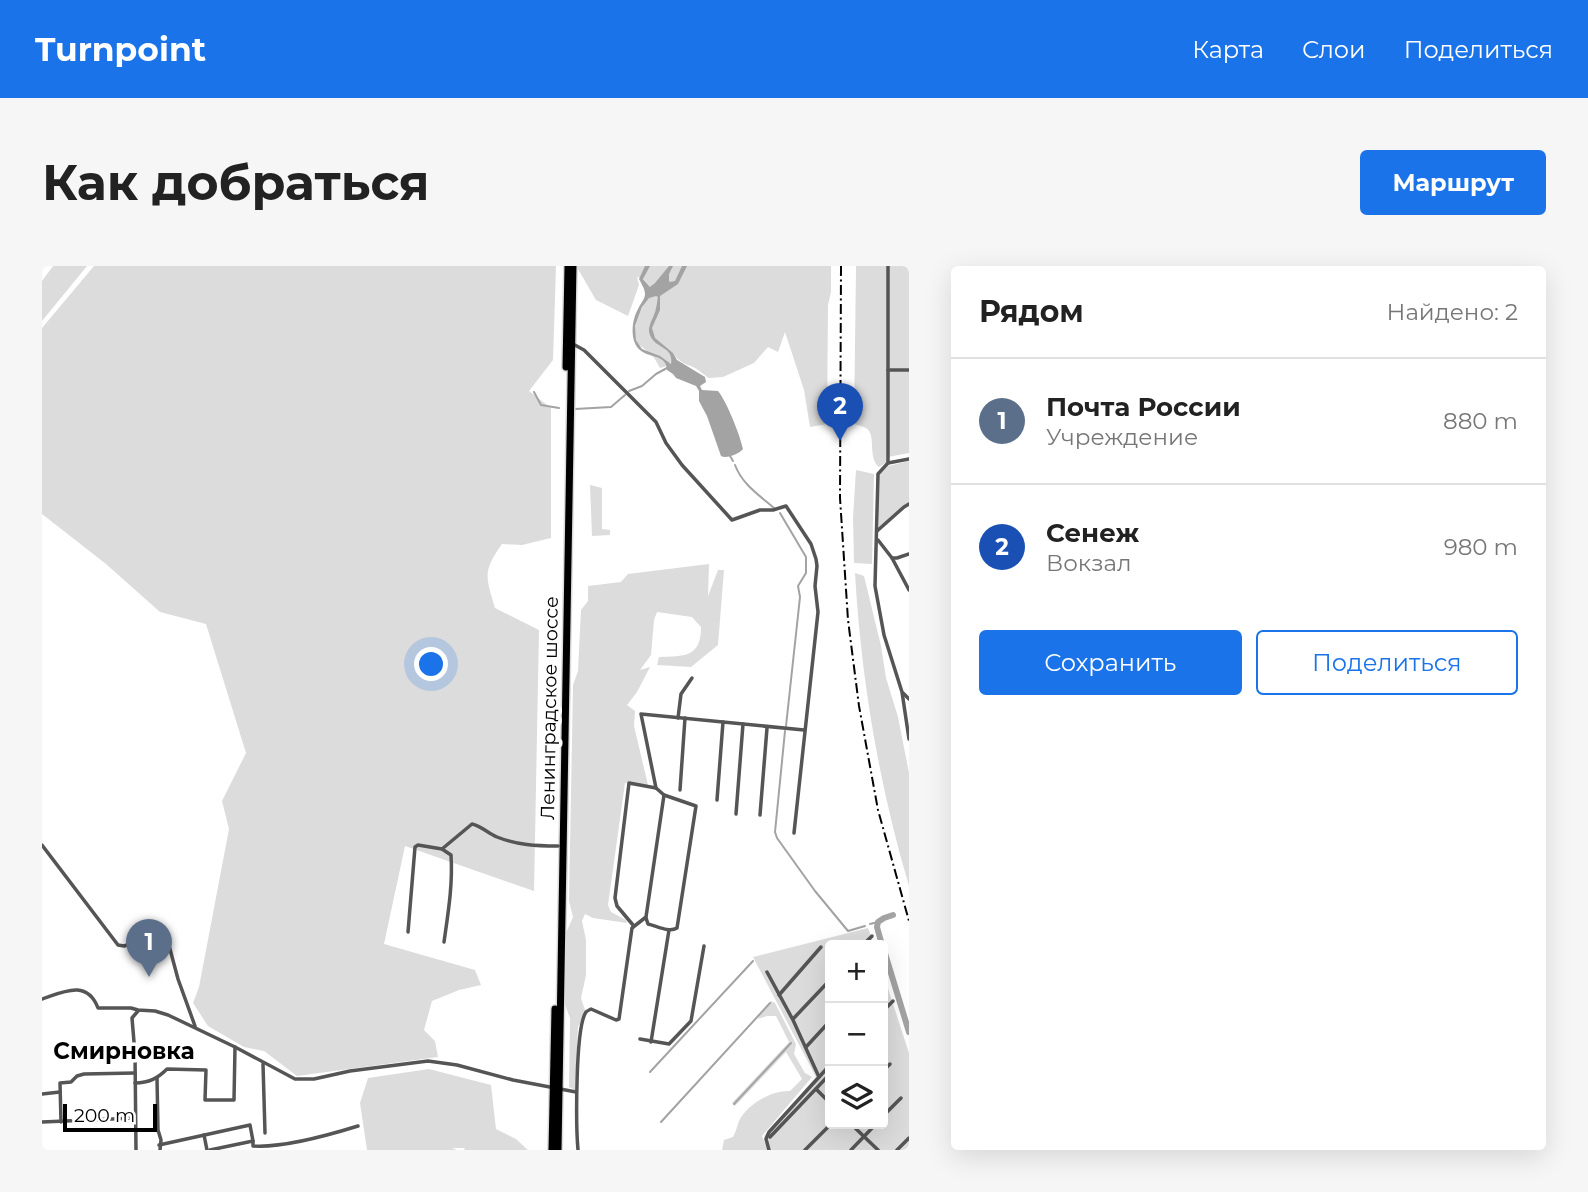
<!DOCTYPE html>
<html lang="ru">
<head>
<meta charset="utf-8">
<style>
	:root { --surface:#fff; --page:#f6f6f6; --text:#222; --muted:#767676; --line:#e0e0e0; --accent:#1a73e8 }
	body { margin:0; font-family:Montserrat,sans-serif; background:var(--page); color:var(--text) }
	.controls { position:absolute; right:21px; bottom:21px; display:grid; overflow:hidden; border-radius:7px; box-shadow:0 7px 28px #0002 }
	.controls button { width:63px; height:63px; display:grid; place-items:center; padding:0; border:0; border-bottom:2px solid var(--line); background:var(--surface); color:var(--text); font:35px sans-serif }
	.scale { position:absolute; left:21px; bottom:18px; width:94px; box-sizing:border-box; padding-left:7px; border:4px solid #000; border-top:0; font-size:19px; line-height:24px; white-space:nowrap; color:#000; -webkit-text-stroke:5px #fff; paint-order:stroke }
	.you { position:absolute; left:390px; top:399px; width:24px; height:24px; margin:-18px; border:5px solid #fff; border-radius:50%; background:#1a73e8; box-shadow:0 0 0 10px #1a73e833 }
	.badge { display:grid; place-items:center; width:46px; height:46px; border-radius:50%; background:var(--accent); color:#fff; font-size:23px; font-weight:700 }
	.pin { position:absolute; translate:-50% -58px; filter:drop-shadow(0 2px 4px #0008) }
	.pin::after { content:''; position:absolute; top:37px; width:24px; height:21px; background:inherit; clip-path:polygon(0 0,100% 0,50% 100%) }
	.list { margin:0; padding:0; list-style:none }
	h2 { display:flex; justify-content:space-between; align-items:center; height:91px; margin:0; padding:0 28px; font-size:30px }
	h2 small { font-size:23px; font-weight:400; color:var(--muted) }
	.list li { display:grid; grid-template-columns:46px 1fr auto; gap:21px; align-items:center; box-sizing:border-box; height:126px; padding:0 28px; border-top:2px solid var(--line) }
	.list b { display:block; font-size:26px; white-space:nowrap }
	.list p { margin:0; font-size:23px; white-space:nowrap; color:var(--muted) }
	.list em { font-size:23px; font-style:normal; color:var(--muted) }
	.actions { display:flex; gap:14px; padding:21px 28px }
	.actions a { flex:1; padding:16px 0; border:2px solid var(--accent); border-radius:7px; text-align:center; font-size:24px; color:var(--accent) }
	.actions .main { background:var(--accent); color:#fff }
	.icon { flex:none; width:38px; height:38px; fill:none; stroke:currentColor; stroke-width:2; stroke-linecap:round; stroke-linejoin:round }
	.map { position:relative; flex:none; width:867px; height:884px; overflow:hidden; border-radius:7px }
	header { display:flex; align-items:center; gap:42px; box-sizing:border-box; height:98px; padding:0 35px; background:var(--accent); color:#fff }
	header strong { font-size:33px }
	nav { display:flex; gap:38px; margin-inline-start:auto; font-size:24px }
	.intro { display:flex; align-items:center; justify-content:space-between; box-sizing:border-box; height:168px; padding:0 42px }
	h1 { margin:0; font-size:49px }
	.button { padding:18px 32px; border-radius:7px; background:var(--accent); color:#fff; font-size:24px; font-weight:700 }
	main { display:flex; gap:42px; padding:0 42px }
	aside { flex:1; background:var(--surface); border-radius:7px; box-shadow:0 7px 28px #0002 }
	.map>svg:first-child { display:block }
	.green { fill:#dcdcdc }
	.water { fill:#a3a3a3; fill-rule:evenodd }
	.lines { fill:none; stroke-linecap:round; stroke-linejoin:round }
	.stream { stroke:#a3a3a3; stroke-width:2 }
	.river { stroke:#a3a3a3; stroke-width:6 }
	.highway-casing { stroke:#dbdbdb; stroke-width:10 }
	.minor { stroke:#555; stroke-width:3.5 }
	.highway { stroke:#000; stroke-width:7 }
	.rail { stroke:#000; stroke-width:2; stroke-dasharray:10 3.5 2 3.5; stroke-linecap:butt }
	.labels { text-anchor:middle; stroke-width:7; stroke-linejoin:round; paint-order:stroke }
	.street-label { font-size:19px; fill:#000; stroke:#fff }
	.quarter-label { font-size:23px; font-weight:bold; fill:#000; stroke:#fff }
</style>
</head>
<body>
<header>
<strong>Turnpoint</strong>
<nav><a>Карта</a><a>Слои</a><a>Поделиться</a></nav>
</header>
<div class="intro"><h1>Как добраться</h1><a class="button">Маршрут</a></div>
<main>
<div class="map">
<svg width="867" height="884" viewBox="0 0 867 884">
	<rect width="100%" height="100%" fill="#fff"/>
	<!-- green -->
	<g class="green">
		<polygon points="11,0 45,0 0,55 0,15"/>
		<path d="M 52,0 L 514,0 L 511,94 L 487,125 L 509,142 L 509,272 L 480,279 L 460,278 C 440,306 444,311 453,342 L 497,364 L 492,625 L 363,580 L 342,678 L 433,704 L 439,719 L 417,724 L 390,735 L 382,764 L 393,775 L 396,791 L 255,810 L 222,785 L 202,781 L 166,760 L 151,737 L 157,721 L 187,563 L 180,535 L 204,487 L 164,358 L 118,346 L 64,298 L 0,248 L 0,62 Z"/>
		<path d="M 536,0 L 789,0 L 789,26 L 786,39 L 785,158 L 768,161 L 762,124 L 743,66 L 736,86 L 726,81 L 712,97 L 681,111 L 667,112 C 662,109 656,103 651,101 C 641,97 637,96 631,87 L 628,99 L 618,102 C 615,97 612,90 607,86 C 594,77 593,77 593,60 L 608,21 L 601,12 L 595,11 L 597,19 L 586,50 L 554,34 L 536,3 Z"/>
		<path d="M 814,0 L 867,0 L 867,187 L 846,191 L 845,196 L 837,201 C 825,191 835,169 824,162 C 820,160 816,159 812,158 Z"/>
		<polygon points="867,195 867,238 837,263 837,210 846,200"/>
		<polygon points="814,204 832,208 830,298 812,297 811,252"/>
		<polygon points="548,219 560,222 560,263 568,264 568,269 550,270"/>
		<path d="M 667,298 L 666,330 L 676,304 L 682,304 L 676,379 L 649,401 L 615,399 L 617,391 C 642,390 659,392 659,361 L 650,351 L 615,346 L 612,354 L 609,389 L 598,404 L 608,401 L 595,426 L 585,439 L 593,445 L 592,460 L 606,519 L 583,517 L 566,639 L 569,646 L 584,654 L 585,657 L 551,652 L 543,648 L 540,655 L 544,674 L 544,709 L 539,732 L 543,744 L 541,755 L 536,760 L 533,824 L 527,821 L 528,752 L 522,736 L 524,667 L 531,651 L 527,635 L 531,419 L 536,405 L 539,344 L 546,335 L 546,320 L 579,316 L 586,308 Z"/>
		<path d="M 813,307 L 822,310 L 839,380 L 844,412 L 856,451 L 867,507 L 867,620 C 837,519 819,413 813,307 Z"/>
		<polygon points="826,662 832,679 788,679 788,858 841,858 841,707 867,787 867,884 727,884 722,870 774,811 711,691"/>
		<path d="M 729,735 L 733,737 L 754,778 L 752,788 L 763,807 L 770,811 L 720,870 L 726,884 L 680,884 L 682,874 L 691,871 C 694,866 695,860 697,855 C 705,838 730,824 748,825 L 760,813 L 744,786 L 693,840 L 690,837 L 747,776 L 734,750 L 725,750 L 716,753 L 719,746 Z"/>
		<polygon points="387,803 449,819 454,863 474,873 486,884 422,884 423,882 410,882 415,884 325,884 318,837 326,812"/>
	</g>
	<!-- water -->
	<path class="water" d="M 603,0 L 608,0 L 601,13 L 608,21 L 613,17 L 627,0 L 631,0 L 627,8 L 627,15 L 628,16 L 633,15 L 640,0 L 645,0 L 636,18 L 618,30 L 618,44 L 610,62 L 613,72 L 631,87 L 635,94 L 663,111 L 664,116 L 658,120 L 660,124 L 676,125 C 685,136 698,169 701,183 C 697,188 684,193 679,190 L 665,150 L 657,135 L 657,125 L 654,120 L 634,112 L 631,108 L 625,104 C 624,84 599,96 592,75 C 589,64 591,52 596,43 C 598,38 603,33 603,28 C 603,23 599,17 597,13 ZM 614,30 L 616,31 C 615,35 615,39 614,42 C 613,51 604,60 608,69 C 613,83 632,80 629,98 L 618,90 L 600,83 L 594,74 L 593,60 L 600,41 L 607,32 Z"/>
	<g class="lines">
		<!-- stream -->
		<g class="stream">
			<polyline points="587,125 600,120 614,108 625,102"/>
			<polyline points="492,126 499,139 517,142"/>
			<polyline points="533,143 569,141 583,129"/>
			<polyline points="688,190 691,195"/>
			<path d="M 693,199 C 700,218 717,229 732,242"/>
			<polyline points="738,247 764,291 764,307 756,320 758,331 744,460"/>
			<polyline points="743,465 733,566 735,572 773,625 806,665 823,660"/>
			<polyline points="828,658 836,656"/>
			<polyline points="608,806 711,695"/>
			<polyline points="692,838 749,777"/>
			<polyline points="619,856 728,737"/>
		</g>
		<!-- river -->
		<g class="river">
			<polyline points="840,679 835,661 836,656 842,652 851,649"/>
			<polyline points="841,681 867,766"/>
		</g>
		<defs>
			<g id="highway">
				<polyline points="524,101 526,0"/>
				<polyline points="510,884 513,743"/>
				<polyline points="516,884 531,0"/>
			</g>
		</defs>
		<!-- highway casing -->
		<use href="#highway" class="highway-casing"/>
		<!-- minor -->
		<g class="minor">
			<polyline points="846,0 846,197"/>
			<polyline points="531,78 542,84 614,156 624,177 640,199 690,254 718,244 731,244 744,240 769,278 774,293 775,300 773,320 776,346 752,567"/>
			<polyline points="846,104 867,104"/>
			<polyline points="867,193 846,197 836,208 833,320 842,369 860,426 867,473"/>
			<polyline points="835,265 862,241 867,238"/>
			<polyline points="836,274 850,292 867,324"/>
			<polyline points="850,292 855,292 867,288"/>
			<polyline points="861,427 867,433"/>
			<polyline points="636,452 639,428 650,412"/>
			<polyline points="638,524 643,452"/>
			<polyline points="675,534 681,456"/>
			<polyline points="694,548 701,458"/>
			<polyline points="718,549 725,462"/>
			<polyline points="0,579 76,679 82,680 116,669 121,669 125,672 136,713 153,760"/>
			<path d="M 400,583 L 430,558 C 439,560 446,567 455,571 C 475,579 494,580 516,580"/>
			<path d="M 604,652 L 606,658 C 615,660 627,667 635,662 L 654,540 L 622,529"/>
			<polyline points="591,659 575,640 573,632 587,517 614,522"/>
			<path d="M 366,666 L 373,581 L 376,579 L 400,583 L 409,589 C 411,618 406,648 402,676"/>
			<polyline points="821,679 830,670"/>
			<polyline points="841,700 841,699"/>
			<polyline points="725,706 751,754 777,811"/>
			<polyline points="737,729 779,681"/>
			<path d="M 0,733 C 21,726 45,713 56,742 L 89,742 L 96,744 L 113,745 L 126,749 L 193,781 L 253,813 L 272,813 L 308,805 L 386,795 L 415,799 L 471,814 L 534,826"/>
			<polyline points="841,745 851,735"/>
			<polyline points="751,753 788,714"/>
			<polyline points="598,773 627,778 649,755 662,680"/>
			<polyline points="609,776 627,664"/>
			<polyline points="764,781 788,755"/>
			<polyline points="221,798 223,867"/>
			<polyline points="841,805 848,798"/>
			<polyline points="115,812 116,864 119,874 118,884"/>
			<path d="M 93,817 C 107,817 116,812 125,803 L 164,804 L 163,834 L 192,834 L 193,781"/>
			<polyline points="774,823 788,837"/>
			<polyline points="0,828 18,826"/>
			<polyline points="841,850 859,832"/>
			<polyline points="0,856 93,852"/>
			<polyline points="19,856 18,817 29,816 35,810 42,808 93,807"/>
			<polyline points="809,858 836,884"/>
			<polyline points="162,869 165,884"/>
			<polyline points="728,871 788,808"/>
			<polyline points="117,879 208,859 211,875"/>
			<polyline points="94,884 93,788 90,752 96,745"/>
			<path d="M 168,884 L 211,875 L 211,880 C 241,882 287,869 316,860"/>
			<path d="M 536,884 C 534,861 533,762 544,746 C 545,745 547,744 549,743 L 574,754 L 577,753 L 590,662 L 604,651 L 622,529 L 614,522 L 599,448 L 762,464"/>
			<polyline points="727,884 724,873 727,866 788,799"/>
			<polyline points="763,884 789,858"/>
			<polyline points="809,884 834,858"/>
			<polyline points="855,884 867,872"/>
		</g>
		<!-- highway -->
		<use href="#highway" class="highway"/>
		<!-- rail -->
		<polyline class="rail" points="799,0 798,232 806,354 817,440 836,544 867,655"/>
	</g>
	<g class="labels">
		<!-- street labels -->
		<g class="street-label">
			<text transform="translate(507 442) rotate(-89)" y="7">Ленинградское шоссе</text>
		</g>
		<!-- quarter labels -->
		<g class="quarter-label">
			<text x="82" y="793">Смирновка</text>
		</g>
	</g>
</svg>
<div class="controls">
<button>+</button>
<button>−</button>
<button><svg class="icon" aria-label="layers" viewBox="0 0 24 24"><path d="M12 4l9 5-9 5-9-5zM3 14l9 5 9-5"/></svg></button>
</div>
<div class="scale">200 m</div>
<div class="you"></div>
<div class="pin badge" style="left:107px;top:711px;background:#5c6f8a">1</div>
<div class="pin badge" style="left:798px;top:175px;background:#1a4fb4">2</div>
</div>
<aside>
<h2>Рядом<small>Найдено: 2</small></h2>
<ul class="list">
<li><span class="badge" style="background:#5c6f8a">1</span><div><b>Почта России</b><p>Учреждение</p></div><em>880 m</em></li>
<li><span class="badge" style="background:#1a4fb4">2</span><div><b>Сенеж</b><p>Вокзал</p></div><em>980 m</em></li>
</ul>
<div class="actions"><a class="main">Сохранить</a><a>Поделиться</a></div>
</aside>
</main>
</body>
</html>
